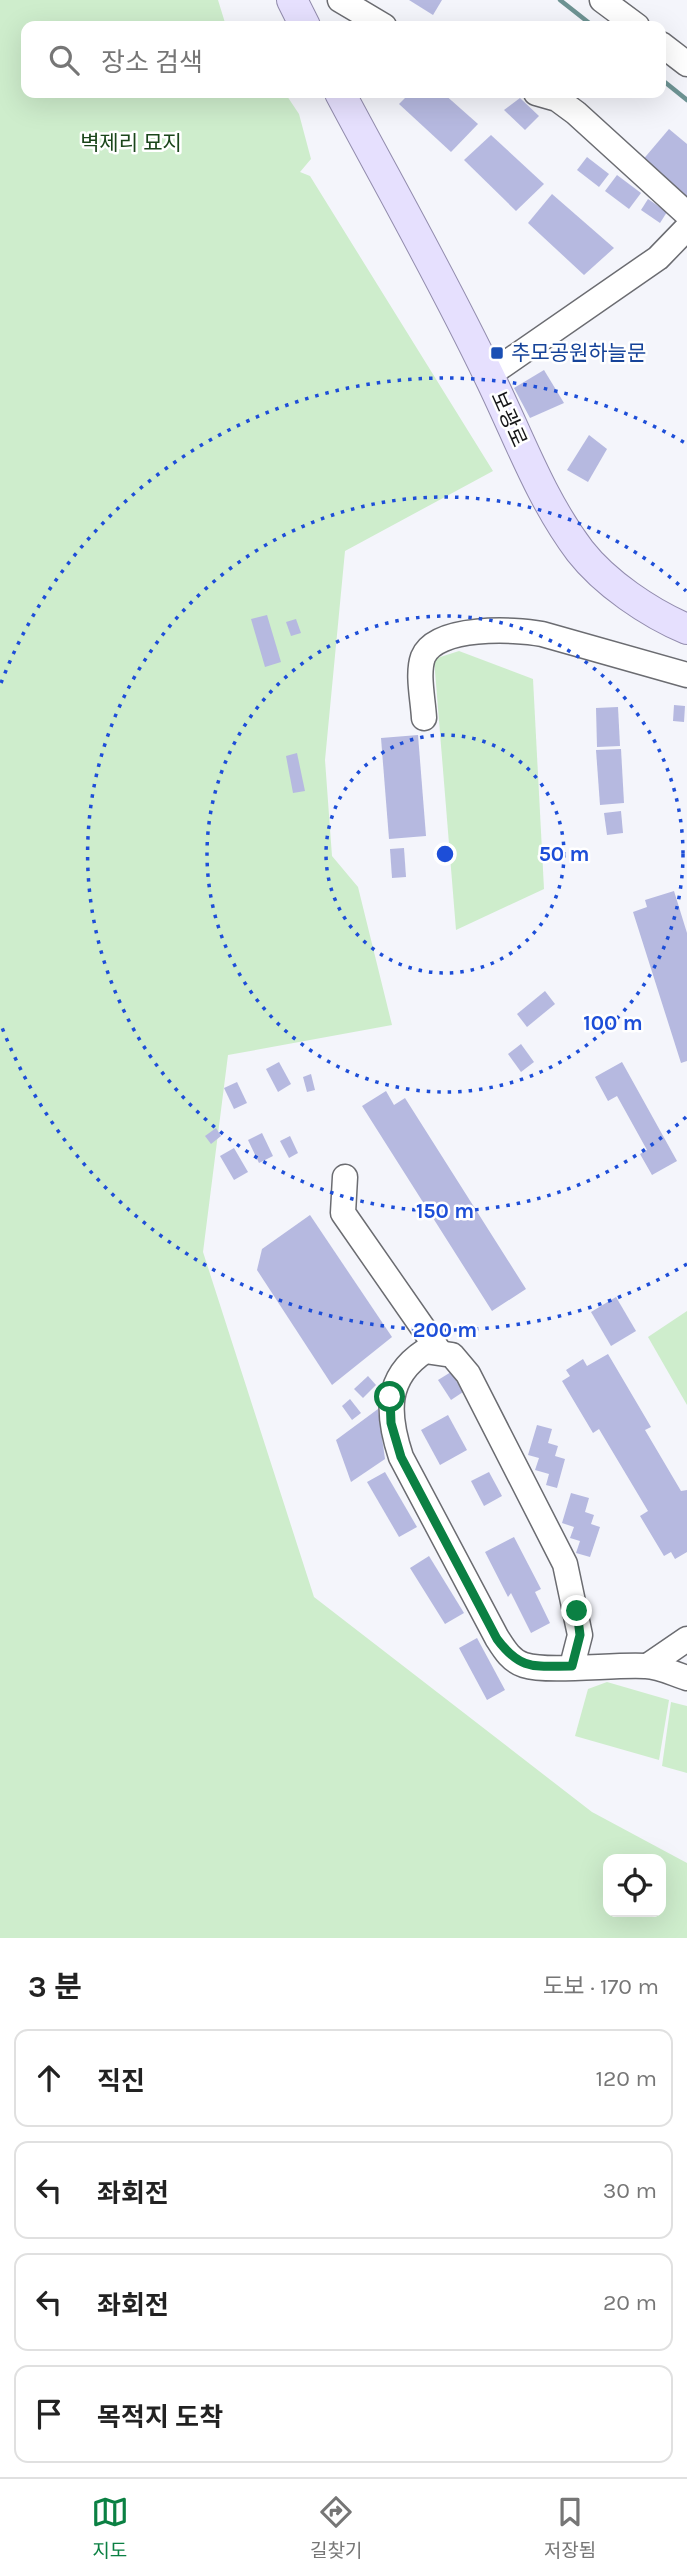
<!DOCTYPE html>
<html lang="ko">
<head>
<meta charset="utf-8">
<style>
	:root { --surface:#fff; --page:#f2f2f2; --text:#222; --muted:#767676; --line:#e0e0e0; --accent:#0b8043 }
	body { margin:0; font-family:Karla,"Noto Sans KR",sans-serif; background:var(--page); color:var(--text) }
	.controls { position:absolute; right:21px; bottom:21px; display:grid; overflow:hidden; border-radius:14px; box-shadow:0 7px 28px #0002 }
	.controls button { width:63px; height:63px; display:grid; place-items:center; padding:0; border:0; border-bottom:2px solid var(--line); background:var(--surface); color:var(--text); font:35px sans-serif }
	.stop { position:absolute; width:21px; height:21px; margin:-16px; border:5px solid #0b8043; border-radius:50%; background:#fff }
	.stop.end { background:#0b8043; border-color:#fff; box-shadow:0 2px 7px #0008 }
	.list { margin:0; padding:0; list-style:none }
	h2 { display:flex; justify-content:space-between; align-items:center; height:91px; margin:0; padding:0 28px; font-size:30px }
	h2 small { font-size:23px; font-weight:400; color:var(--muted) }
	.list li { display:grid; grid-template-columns:46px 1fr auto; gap:21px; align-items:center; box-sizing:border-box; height:98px; margin:0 14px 14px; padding:0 14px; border:2px solid var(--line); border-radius:14px }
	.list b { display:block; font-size:26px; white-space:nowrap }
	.list em { font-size:23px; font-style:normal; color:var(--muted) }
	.icon { flex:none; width:38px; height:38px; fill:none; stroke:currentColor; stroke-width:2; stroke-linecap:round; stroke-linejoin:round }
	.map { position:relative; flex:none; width:687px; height:1938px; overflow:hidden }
	.search { position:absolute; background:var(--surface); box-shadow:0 7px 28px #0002; left:21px; right:21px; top:21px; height:77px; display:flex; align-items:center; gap:18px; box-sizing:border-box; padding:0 24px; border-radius:14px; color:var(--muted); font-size:26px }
	.sheet { height:539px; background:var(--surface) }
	nav { display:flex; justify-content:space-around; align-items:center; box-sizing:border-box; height:98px; border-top:2px solid var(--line); background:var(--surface); font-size:19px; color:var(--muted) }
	nav a { display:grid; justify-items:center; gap:4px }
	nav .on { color:var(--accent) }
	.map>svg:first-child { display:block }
	.green { fill:#ceedcc; fill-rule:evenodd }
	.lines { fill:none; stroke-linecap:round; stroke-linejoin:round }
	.stream { stroke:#6d9393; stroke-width:4.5 }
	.building { fill:#b6b9e0 }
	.minor-casing { stroke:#6b6c71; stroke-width:27 }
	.major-casing { stroke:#928cad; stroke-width:32 }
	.minor { stroke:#fff; stroke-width:24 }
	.major { stroke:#e6e0fe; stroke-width:30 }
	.route { stroke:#0b8043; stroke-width:9 }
	.ring { fill:none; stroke:#1d4ed8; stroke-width:3.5; stroke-dasharray:3.5 7 }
	.transit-dot { fill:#1a4fb4; stroke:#fff; stroke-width:2.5 }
	.labels { text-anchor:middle; stroke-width:5; stroke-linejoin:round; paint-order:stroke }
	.park-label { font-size:21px; fill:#1b461b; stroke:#fff }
	.transit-label { font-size:21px; fill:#164399; stroke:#fff; text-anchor:start }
	.street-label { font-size:21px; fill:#161618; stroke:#fff }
	.centre { fill:#1d4ed8; stroke:#fff; stroke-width:3.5 }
	.ring-label { font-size:21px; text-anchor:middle; font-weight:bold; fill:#1d4ed8; stroke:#fff; stroke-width:5; stroke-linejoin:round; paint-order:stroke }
</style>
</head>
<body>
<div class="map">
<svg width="687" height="1938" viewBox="0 0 687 1938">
	<rect width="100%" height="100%" fill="#f4f5fb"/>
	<!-- green -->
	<g class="green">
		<path d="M 0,0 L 218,0 L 226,26 L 26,26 L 26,93 L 285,93 L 299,114 L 311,159 L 300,172 L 310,176 L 493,471 L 345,551 L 325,760 L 332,856 L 358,887 L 392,1025 L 228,1055 L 203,1252 L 314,1597 L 592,1812 L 687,1863 L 687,1938 L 0,1938 ZM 608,1859 L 661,1859 L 661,1912 L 608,1912 Z"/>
		<polygon points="459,651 533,679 544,889 456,930 434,659"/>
		<polygon points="687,1311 687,1405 648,1337"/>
		<polygon points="607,1682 669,1700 659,1760 575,1736 588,1689"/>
		<polygon points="671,1702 687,1706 687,1773 662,1766"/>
	</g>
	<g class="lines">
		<!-- stream -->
		<g class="stream">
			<polyline points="560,0 593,26"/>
			<polyline points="661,79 687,100"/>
		</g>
	</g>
	<!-- building -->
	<g class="building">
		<polygon points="409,0 442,0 433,15"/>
		<polygon points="410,93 443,93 478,124 451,152 399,104"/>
		<polygon points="520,98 539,116 525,130 504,110"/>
		<polygon points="669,129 687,144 687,202 641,162"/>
		<polygon points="491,135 544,184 516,211 464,160"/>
		<polygon points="587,157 609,174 599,187 577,170"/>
		<polygon points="617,175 641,193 629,209 605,191"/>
		<polygon points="552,194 614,248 584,275 528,223"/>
		<polygon points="648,199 667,212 660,223 641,210"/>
		<polygon points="544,370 564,403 530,418 514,388"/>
		<polygon points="589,435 607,449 588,482 567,470"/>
		<polygon points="267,615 281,662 265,667 251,619"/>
		<polygon points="296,619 301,633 291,636 286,622"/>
		<polygon points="674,705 685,706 684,722 673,721"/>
		<polygon points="618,707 620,746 597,747 596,708"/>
		<polygon points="418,735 426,836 389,839 381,738"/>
		<polygon points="621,749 624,803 600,805 596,750"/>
		<polygon points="297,753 305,791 293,793 286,756"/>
		<polygon points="621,811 623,833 607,835 604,813"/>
		<polygon points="404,848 406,877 392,878 390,849"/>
		<polygon points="674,891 687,933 687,1061 681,1063 633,912 647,907 645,900"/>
		<polygon points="545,991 555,1004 527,1027 517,1014"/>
		<polygon points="521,1044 534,1062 521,1072 508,1054"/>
		<polygon points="279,1062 291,1084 278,1092 266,1069"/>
		<polygon points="622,1062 677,1161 652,1175 640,1154 647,1150 617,1096 608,1101 595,1077"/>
		<polygon points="311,1074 315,1090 307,1092 303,1077"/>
		<polygon points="237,1082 247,1103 234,1109 224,1088"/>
		<polygon points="386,1091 394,1105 405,1098 526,1289 492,1311 362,1106"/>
		<polygon points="216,1128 221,1136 211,1144 205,1136"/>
		<polygon points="262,1133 273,1156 259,1163 248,1140"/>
		<polygon points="290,1136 298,1153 289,1158 280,1141"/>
		<polygon points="234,1148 248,1172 234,1180 220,1156"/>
		<polygon points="310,1215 392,1337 332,1385 257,1270 262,1249"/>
		<polygon points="616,1297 636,1331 611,1346 591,1312"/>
		<polygon points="608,1354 651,1427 645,1430 681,1491 687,1490 687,1552 675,1559 671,1552 664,1556 640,1516 648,1511 599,1429 593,1433 562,1381 570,1376 566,1370 583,1359 587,1366"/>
		<polygon points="451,1372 463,1392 451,1400 438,1380"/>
		<polygon points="368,1376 376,1385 363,1398 354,1389"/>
		<polygon points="350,1399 361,1413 352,1420 342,1406"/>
		<polygon points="378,1409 385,1459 351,1482 336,1440"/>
		<polygon points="448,1415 467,1450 440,1465 421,1430"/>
		<polygon points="537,1425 552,1429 548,1443 558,1446 555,1456 565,1459 557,1488 546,1485 549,1474 535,1470 539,1458 528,1455"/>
		<polygon points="385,1472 417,1527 399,1537 367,1482"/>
		<polygon points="489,1472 502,1496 484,1506 471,1481"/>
		<polygon points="571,1493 589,1498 585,1512 594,1515 591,1524 600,1527 590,1557 576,1553 580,1541 570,1538 574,1527 562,1523"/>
		<polygon points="514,1537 541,1589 535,1592 550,1623 531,1633 511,1593 508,1597 485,1552"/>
		<polygon points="429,1556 464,1613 445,1624 410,1568"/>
		<polygon points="477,1638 505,1690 487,1700 459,1648"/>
	</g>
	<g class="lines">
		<defs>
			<g id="minor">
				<polyline points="340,0 384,26"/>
				<polyline points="602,0 637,26"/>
				<polyline points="661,44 687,64"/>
				<polyline points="536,93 557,99 576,113 687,214"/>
				<polyline points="489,375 658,258 687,228"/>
				<path d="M 424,718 C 423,699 417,674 423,657 C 436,625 515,629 542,634 L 687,675"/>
				<polyline points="345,1177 343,1213 439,1351"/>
				<polyline points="649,1665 687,1639"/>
				<path d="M 572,1666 L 580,1635 L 565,1564 L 468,1374 L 452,1355 L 425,1351 C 384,1378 387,1415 401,1457 L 497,1638 C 504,1649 511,1661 524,1665 C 550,1673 614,1664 645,1666 C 659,1666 674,1674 687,1678"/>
			</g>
			<g id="major">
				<polyline points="292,0 305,26"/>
				<path d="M 340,93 C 390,187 443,280 489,376 C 518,435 540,498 580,551 C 605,583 649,613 687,629"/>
			</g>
		</defs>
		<!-- minor casing -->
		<use href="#minor" class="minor-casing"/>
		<!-- major casing -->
		<use href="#major" class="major-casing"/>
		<!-- minor -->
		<use href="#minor" class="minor"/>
		<!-- major -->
		<use href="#major" class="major"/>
	</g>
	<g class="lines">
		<!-- route -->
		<path class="route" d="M 390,1397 L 391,1423 L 401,1457 L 497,1639 C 521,1671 534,1666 572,1666 L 580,1635 L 577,1611"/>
	</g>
	<!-- distance rings -->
	<g class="ring">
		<circle cx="445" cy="854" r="119"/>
		<circle cx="445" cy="854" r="238"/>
		<path d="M686 1117A357 357 0 1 1 686 591"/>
		<path d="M687 1264A476 476 0 0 1 1 1025M1 683A476 476 0 0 1 687 444"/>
	</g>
	<!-- markers -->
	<rect class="transit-dot" x="490" y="346" width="14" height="14" rx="3.5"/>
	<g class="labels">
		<!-- park labels -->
		<g class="park-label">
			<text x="131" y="150">벽제리 묘지</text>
		</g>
		<!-- transit labels -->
		<g class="transit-label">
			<text x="511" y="360">추모공원하늘문</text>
		</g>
		<!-- street labels -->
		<g class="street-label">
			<text transform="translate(509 419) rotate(66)" y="7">보광로</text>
		</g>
	</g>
	<circle cx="445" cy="854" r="10" class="centre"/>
	<g class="ring-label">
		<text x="564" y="861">50 m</text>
		<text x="613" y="1030">100 m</text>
		<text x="445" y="1218">150 m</text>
		<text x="445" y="1337">200 m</text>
	</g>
</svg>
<div class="controls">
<button><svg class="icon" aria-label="locate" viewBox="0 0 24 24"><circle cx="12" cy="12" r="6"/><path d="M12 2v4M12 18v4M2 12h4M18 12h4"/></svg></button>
</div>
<div class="stop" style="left:390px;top:1397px"></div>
<div class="stop end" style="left:577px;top:1611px"></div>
<div class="search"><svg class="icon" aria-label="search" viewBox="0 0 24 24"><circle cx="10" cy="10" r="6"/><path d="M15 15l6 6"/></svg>장소 검색</div>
</div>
<section class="sheet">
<h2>3 분<small>도보 · 170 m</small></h2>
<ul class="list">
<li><svg class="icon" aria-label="ahead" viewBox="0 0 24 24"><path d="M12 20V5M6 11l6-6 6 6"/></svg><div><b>직진</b></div><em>120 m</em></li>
<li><svg class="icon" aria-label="left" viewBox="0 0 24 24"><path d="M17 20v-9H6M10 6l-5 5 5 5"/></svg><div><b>좌회전</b></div><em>30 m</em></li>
<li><svg class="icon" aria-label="left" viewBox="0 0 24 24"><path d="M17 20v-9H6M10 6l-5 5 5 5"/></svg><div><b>좌회전</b></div><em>20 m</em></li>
<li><svg class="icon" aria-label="arrive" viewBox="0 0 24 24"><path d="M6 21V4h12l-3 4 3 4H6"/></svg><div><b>목적지 도착</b></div></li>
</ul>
</section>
<nav>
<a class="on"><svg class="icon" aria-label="map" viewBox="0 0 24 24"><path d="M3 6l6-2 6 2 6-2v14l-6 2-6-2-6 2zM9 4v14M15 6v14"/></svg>지도</a>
<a><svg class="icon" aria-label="directions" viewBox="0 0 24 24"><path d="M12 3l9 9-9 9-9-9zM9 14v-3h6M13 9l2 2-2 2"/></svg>길찾기</a>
<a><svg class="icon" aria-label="saved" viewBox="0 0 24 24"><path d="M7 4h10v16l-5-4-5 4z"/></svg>저장됨</a>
</nav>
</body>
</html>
